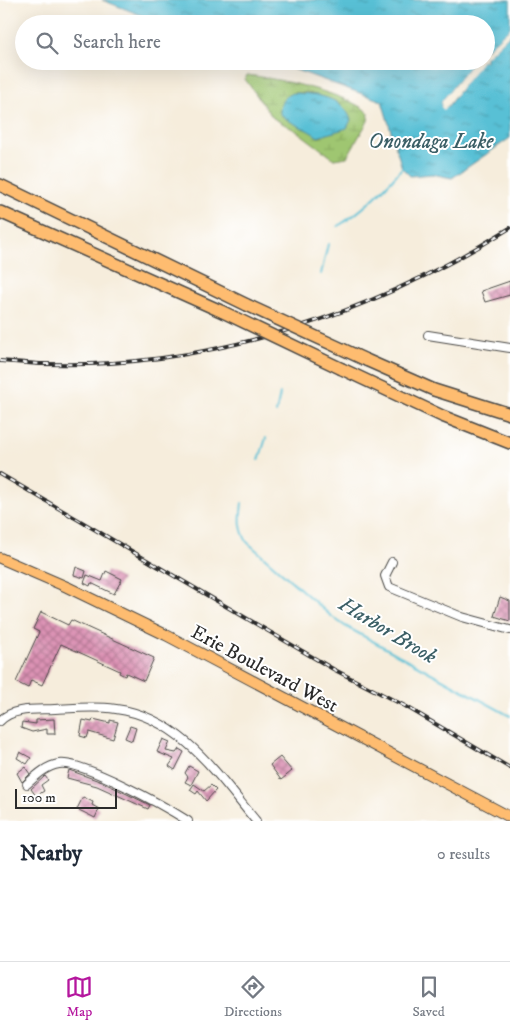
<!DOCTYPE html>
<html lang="en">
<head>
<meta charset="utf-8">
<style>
	:root { --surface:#fff; --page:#f2f2f3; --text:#1f2937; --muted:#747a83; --line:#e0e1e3; --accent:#b5179e }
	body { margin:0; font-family:"IM FELL DW Pica",serif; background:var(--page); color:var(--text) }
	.scale { position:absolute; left:15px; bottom:12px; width:102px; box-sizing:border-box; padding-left:5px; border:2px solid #2b2b2b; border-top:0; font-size:14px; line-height:18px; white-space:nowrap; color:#2b2b2b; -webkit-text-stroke:4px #fff; paint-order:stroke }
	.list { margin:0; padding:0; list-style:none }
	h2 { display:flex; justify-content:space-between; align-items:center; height:65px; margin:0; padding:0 20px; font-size:21px }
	h2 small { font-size:16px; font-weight:400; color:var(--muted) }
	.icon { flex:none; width:28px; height:28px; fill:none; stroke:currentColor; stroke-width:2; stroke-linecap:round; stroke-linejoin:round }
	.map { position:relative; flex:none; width:510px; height:821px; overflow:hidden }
	.search { position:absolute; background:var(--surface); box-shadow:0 5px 20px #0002; left:15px; right:15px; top:15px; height:55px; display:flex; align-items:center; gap:12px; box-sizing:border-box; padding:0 18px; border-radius:28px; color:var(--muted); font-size:19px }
	.sheet { height:140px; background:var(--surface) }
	nav { display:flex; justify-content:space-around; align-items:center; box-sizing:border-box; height:70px; border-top:1px solid var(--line); background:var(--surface); font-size:14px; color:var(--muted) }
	nav a { display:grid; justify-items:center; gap:2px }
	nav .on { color:var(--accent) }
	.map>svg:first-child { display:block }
	.wetland { fill:url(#wetland-marsh); stroke:#65784e; fill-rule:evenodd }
	.water { fill:url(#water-ripples); stroke:#427680 }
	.pier { fill:#f6eddc }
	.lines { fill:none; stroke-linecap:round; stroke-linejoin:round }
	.stream { stroke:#58c0d5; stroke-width:2 }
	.building { fill:url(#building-cross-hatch) }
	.minor-casing { stroke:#494846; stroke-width:10 }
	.major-casing { stroke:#494846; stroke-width:12 }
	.highway-casing { stroke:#494846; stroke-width:14 }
	.minor { stroke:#fff; stroke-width:8 }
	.major { stroke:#febc70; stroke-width:10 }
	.highway { stroke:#febc70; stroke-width:11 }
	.rail-casing { stroke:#2b2b2b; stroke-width:4 }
	.rail { stroke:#fff; stroke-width:2; stroke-dasharray:5.5; stroke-linecap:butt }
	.highway-bridge-casing { stroke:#494846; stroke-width:14; stroke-linecap:butt }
	.highway-bridge { stroke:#febc70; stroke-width:11 }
	.labels { text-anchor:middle; stroke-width:4; stroke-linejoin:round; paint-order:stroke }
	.street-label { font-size:20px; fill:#2b2b2b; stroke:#fff }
	.water-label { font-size:21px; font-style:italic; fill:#3b5f66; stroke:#fff }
</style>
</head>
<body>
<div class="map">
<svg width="510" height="821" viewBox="0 0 510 821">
	<defs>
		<pattern id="wetland-marsh" width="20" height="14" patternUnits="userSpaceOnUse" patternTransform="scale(1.25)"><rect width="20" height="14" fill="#9fc671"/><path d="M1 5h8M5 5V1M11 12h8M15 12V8" fill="none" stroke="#89aa62"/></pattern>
		<pattern id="water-ripples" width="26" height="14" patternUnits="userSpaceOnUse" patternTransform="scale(1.25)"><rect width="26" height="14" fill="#58c0d5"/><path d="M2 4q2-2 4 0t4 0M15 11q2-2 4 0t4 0" fill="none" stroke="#499cad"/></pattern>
		<pattern id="building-cross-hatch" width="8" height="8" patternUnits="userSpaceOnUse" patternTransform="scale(1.25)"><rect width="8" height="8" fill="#db92b4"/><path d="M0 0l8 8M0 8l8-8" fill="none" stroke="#b27793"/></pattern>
	</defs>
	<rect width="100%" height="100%" fill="#fff"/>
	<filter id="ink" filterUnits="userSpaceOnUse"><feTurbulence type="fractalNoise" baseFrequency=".02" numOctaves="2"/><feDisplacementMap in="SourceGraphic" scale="10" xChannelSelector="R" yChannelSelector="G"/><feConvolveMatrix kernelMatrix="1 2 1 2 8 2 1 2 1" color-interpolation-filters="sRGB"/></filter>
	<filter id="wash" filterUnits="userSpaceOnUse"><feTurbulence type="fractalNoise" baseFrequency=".0096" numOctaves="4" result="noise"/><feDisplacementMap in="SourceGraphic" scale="20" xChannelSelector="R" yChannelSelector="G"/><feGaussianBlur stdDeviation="1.12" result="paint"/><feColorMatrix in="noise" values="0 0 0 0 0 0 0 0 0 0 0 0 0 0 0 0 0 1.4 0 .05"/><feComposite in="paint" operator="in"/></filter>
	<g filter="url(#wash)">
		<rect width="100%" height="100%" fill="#f6eddc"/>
		<!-- wetland -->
		<path class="wetland" d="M 247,75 C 277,78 346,93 369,113 L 368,121 L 347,157 L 334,159 L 298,132 L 273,118 L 245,79 ZM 293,93 L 308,93 L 341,104 L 329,133 L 319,137 L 306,128 Z"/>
		<!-- water -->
		<g class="water">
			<polygon points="102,0 510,0 510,28 486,50 486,24 164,24"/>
			<polygon points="510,34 510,138 452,178 432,174 410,176 402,168 382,101 271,61 474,61 442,101 441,107 448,106 477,66 482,61 486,61 486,57"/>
			<path d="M 293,93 C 314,93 344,97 351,120 L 347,128 L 318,137 C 305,127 292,125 280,114 C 280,102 282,98 293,93 Z"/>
		</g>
		<!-- pier -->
		<g class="pier">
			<polygon points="510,28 510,34 486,57 486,53 504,37 486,52 486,50"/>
			<polygon points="474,61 476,63 445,102 444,107 475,64 482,61 444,110 441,107 442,101"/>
		</g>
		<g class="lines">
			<!-- stream -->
			<g class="stream">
				<path d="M 338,226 C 364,210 383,191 402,168"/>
				<polyline points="321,274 328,244"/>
				<polyline points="276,413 280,394"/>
				<polyline points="259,460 266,438"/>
				<path d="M 242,503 C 240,519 239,528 247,542 L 331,616 L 345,626 L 510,716"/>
			</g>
		</g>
		<g id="blocks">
			<!-- building -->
			<g class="building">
				<polygon points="510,281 510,295 485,302 481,291"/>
				<polygon points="76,567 86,571 84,578 74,575"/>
				<polygon points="106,571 122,579 114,594 91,583 90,586 84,583 87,575 102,581"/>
				<polygon points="500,597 510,601 510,621 494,616"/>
				<polygon points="41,612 68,625 71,620 154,658 144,681 126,673 125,676 119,673 120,671 61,644 42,685 31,680 28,688 16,682 39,632 33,629"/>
				<polygon points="54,719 55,734 47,734 47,729 32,732 21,728 22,722 36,724 36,720"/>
				<polygon points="93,719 110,723 110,720 118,722 113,739 89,732 87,738 80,736 83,720 92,722"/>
				<polygon points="130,726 136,728 132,741 125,738"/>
				<polygon points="163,739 170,742 166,751 176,753 179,749 184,752 175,770 169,766 174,759 157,752"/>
				<polygon points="20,752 31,758 27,764 17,758"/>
				<polygon points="280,757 292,771 281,780 270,765"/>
				<polygon points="189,766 198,771 191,785 185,782 188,777 185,773"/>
				<polygon points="25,767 30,774 22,782 17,773"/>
				<polygon points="69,770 102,782 150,805 148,809 97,786 67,778"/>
				<polygon points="45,776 48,780 41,785 44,791 36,796 31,789"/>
				<polygon points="194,784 204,791 211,785 216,790 206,801 198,791 196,794 190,790"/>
				<polygon points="83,797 93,802 92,805 99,809 95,818 77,809"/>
			</g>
		</g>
	</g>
	<g filter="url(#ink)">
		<use href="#blocks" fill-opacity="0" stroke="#494846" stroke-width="1"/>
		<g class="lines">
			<defs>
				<g id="minor">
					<polyline points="428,335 510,348"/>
					<polyline points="392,562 385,576 389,587 462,617 510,630"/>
					<path d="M 0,721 C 13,707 37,710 55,709 C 75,708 95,706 116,709 C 180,717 218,775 256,821"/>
					<path d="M 27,784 C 36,776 46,766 59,764 C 82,760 166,807 188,821"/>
				</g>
				<polyline id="major" points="0,558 67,587 166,635 510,817"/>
				<g id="highway">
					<polyline points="0,185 247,305"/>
					<polyline points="0,212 223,312"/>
					<polyline points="366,360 434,390 510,414"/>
					<polyline points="342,369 442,416 510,443"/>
				</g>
			</defs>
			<!-- minor casing -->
			<use href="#minor" class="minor-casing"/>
			<!-- major casing -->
			<use href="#major" class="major-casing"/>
			<!-- highway casing -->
			<use href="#highway" class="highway-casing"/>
			<!-- minor -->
			<use href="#minor" class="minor"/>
			<!-- major -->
			<use href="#major" class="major"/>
			<!-- highway -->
			<use href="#highway" class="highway"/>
			<defs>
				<g id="rail">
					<path d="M 0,361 C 178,379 360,322 510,228"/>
					<polyline points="0,474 333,669 405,706 510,768"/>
				</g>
			</defs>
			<!-- rail casing -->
			<use href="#rail" class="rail-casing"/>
			<!-- rail -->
			<use href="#rail" class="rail"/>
			<defs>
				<g id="highway-bridge">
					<polyline points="247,305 366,360"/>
					<polyline points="223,312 342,369"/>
				</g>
			</defs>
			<!-- highway-bridge casing -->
			<use href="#highway-bridge" class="highway-bridge-casing"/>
			<!-- highway-bridge -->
			<use href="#highway-bridge" class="highway-bridge"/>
		</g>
	</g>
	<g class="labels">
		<!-- street labels -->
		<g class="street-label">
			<text transform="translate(265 668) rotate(28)" y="7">Erie Boulevard West</text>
		</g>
		<!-- water labels -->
		<g class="water-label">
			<text x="431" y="148">Onondaga Lake</text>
			<text transform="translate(388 630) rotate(31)" y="7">Harbor Brook</text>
		</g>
	</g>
</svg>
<div class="scale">100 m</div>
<div class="search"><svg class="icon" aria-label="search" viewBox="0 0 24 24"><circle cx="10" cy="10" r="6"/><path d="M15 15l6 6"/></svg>Search here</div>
</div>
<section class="sheet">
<h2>Nearby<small>0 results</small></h2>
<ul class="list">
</ul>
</section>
<nav>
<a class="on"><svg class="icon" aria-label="map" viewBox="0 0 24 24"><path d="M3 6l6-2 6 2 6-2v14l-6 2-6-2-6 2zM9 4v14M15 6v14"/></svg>Map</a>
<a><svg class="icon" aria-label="directions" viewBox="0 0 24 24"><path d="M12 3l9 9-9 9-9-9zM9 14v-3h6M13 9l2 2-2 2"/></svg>Directions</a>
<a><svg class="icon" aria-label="saved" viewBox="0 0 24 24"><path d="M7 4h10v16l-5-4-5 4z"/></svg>Saved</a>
</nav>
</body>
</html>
